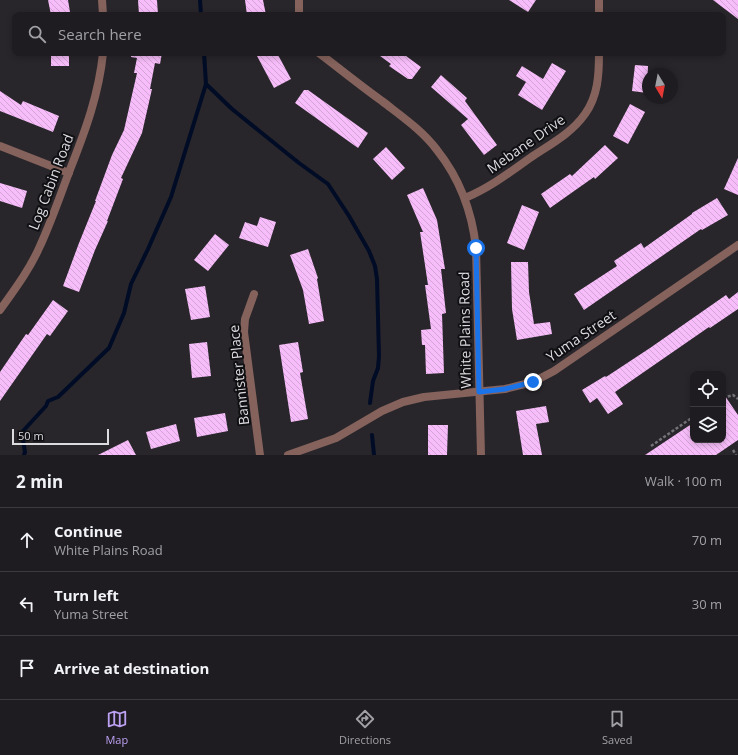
<!DOCTYPE html>
<html lang="en">
<head>
<meta charset="utf-8">
<style>
	:root { --surface:#1e1c20; --page:#2b292d; --text:#f1f3f6; --muted:#a1a1a5; --line:#3c3a3e; --accent:#bca0f2 }
	body { margin:0; font-family:"Open Sans",sans-serif; background:var(--page); color:var(--text) }
	.controls { position:absolute; right:12px; bottom:12px; display:grid; overflow:hidden; border-radius:8px; box-shadow:0 2px 6px #0003 }
	.controls button { width:36px; height:36px; display:grid; place-items:center; padding:0; border:0; border-bottom:1px solid var(--line); background:var(--surface); color:var(--text); font:20px sans-serif }
	.compass { position:absolute; left:642px; top:68px; width:36px; height:36px; border-radius:50%; background:var(--surface); box-shadow:0 2px 6px #0003; rotate:170deg }
	.scale { position:absolute; left:12px; bottom:10px; width:97px; box-sizing:border-box; padding-left:4px; border:2px solid #dcdbdf; border-top:0; font-size:11px; line-height:14px; white-space:nowrap; color:#dcdbdf; -webkit-text-stroke:3px #100f12; paint-order:stroke }
	.stop { position:absolute; width:12px; height:12px; margin:-9px; border:3px solid #1a73e8; border-radius:50%; background:#fff }
	.stop.end { background:#1a73e8; border-color:#fff; box-shadow:0 1px 4px #0008 }
	.list { margin:0; padding:0; list-style:none }
	h2 { display:flex; justify-content:space-between; align-items:center; height:52px; margin:0; padding:0 16px; font-size:17px }
	h2 small { font-size:13px; font-weight:400; color:var(--muted) }
	.list li { display:grid; grid-template-columns:26px 1fr auto; gap:12px; align-items:center; box-sizing:border-box; height:64px; padding:0 16px; border-top:1px solid var(--line) }
	.list b { display:block; font-size:15px; white-space:nowrap }
	.list p { margin:0; font-size:13px; white-space:nowrap; color:var(--muted) }
	.list em { font-size:13px; font-style:normal; color:var(--muted) }
	.icon { flex:none; width:22px; height:22px; fill:none; stroke:currentColor; stroke-width:2; stroke-linecap:round; stroke-linejoin:round }
	.map { position:relative; flex:none; width:738px; height:455px; overflow:hidden }
	.search { position:absolute; background:var(--surface); box-shadow:0 2px 6px #0003; left:12px; right:12px; top:12px; height:44px; display:flex; align-items:center; gap:10px; box-sizing:border-box; padding:0 14px; border-radius:8px; color:var(--muted); font-size:15px }
	.sheet { height:244px; background:var(--surface) }
	nav { display:flex; justify-content:space-around; align-items:center; box-sizing:border-box; height:56px; border-top:1px solid var(--line); background:var(--surface); font-size:11px; color:var(--muted) }
	nav a { display:grid; justify-items:center; gap:2px }
	nav .on { color:var(--accent) }
	.map>svg:first-child { display:block }
	.lines { fill:none; stroke-linecap:round; stroke-linejoin:round }
	.stream { stroke:#000c26; stroke-width:4 }
	.building { fill:url(#building-back-hatch) }
	.path { stroke:#737276; stroke-width:2.5; stroke-dasharray:3 2; stroke-linecap:butt }
	.minor { stroke:#85625c; stroke-width:8 }
	.route { stroke:#1a73e8; stroke-width:5 }
	.labels { text-anchor:middle; stroke-width:4; stroke-linejoin:round; paint-order:stroke }
	.street-label { font-size:14px; fill:#dcdbdf; stroke:#100f12 }
</style>
</head>
<body>
<div class="map">
<svg width="738" height="455" viewBox="0 0 738 455">
	<defs>
		<pattern id="building-back-hatch" width="6" height="6" patternUnits="userSpaceOnUse"><rect width="6" height="6" fill="#f7bdfa"/><path d="M-1 5l2 2M0 0l6 6M5-1l2 2" fill="none" stroke="#d3a4d5"/></pattern>
	</defs>
	<rect width="100%" height="100%" fill="#28262b"/>
	<g class="lines">
		<!-- stream -->
		<g class="stream">
			<polyline points="200,0 201,15"/>
			<polyline points="206,84 232,109 299,163 328,184 349,216 369,251 375,266 377,279 379,356 378,368 373,381 370,403"/>
			<polyline points="372,435 374,455"/>
			<polyline points="24,455 25,452 22,434 23,431 46,406 48,401 58,397 109,348 124,313 131,284 148,249 171,197 206,84 204,53"/>
		</g>
	</g>
	<!-- building -->
	<g class="building">
		<polygon points="48,0 68,0 70,12 51,15"/>
		<polygon points="138,0 157,0 158,15 139,15"/>
		<polygon points="245,0 263,0 266,15 247,15"/>
		<polygon points="509,0 536,0 528,12"/>
		<polygon points="713,0 738,0 738,19"/>
		<rect x="51" y="53" width="18" height="13"/>
		<polygon points="131,53 162,53 160,64 155,63 150,89 152,89 142,133 121,178 123,179 107,221 108,221 95,250 79,292 63,286 79,243 96,201 95,201 112,155 124,130 137,73 134,73 137,58 131,57"/>
		<polygon points="263,53 277,53 291,79 274,88 257,56"/>
		<polygon points="376,53 402,53 421,67 412,79 408,79 389,66 391,64"/>
		<polygon points="552,63 566,71 542,110 518,95 526,82 516,76 522,66 543,79"/>
		<polygon points="635,65 648,66 647,93 632,91"/>
		<polygon points="441,75 467,98 465,101 497,145 484,155 461,125 468,119 431,87"/>
		<polygon points="304,90 308,90 368,133 358,148 295,103"/>
		<polygon points="0,91 21,105 23,101 59,116 53,132 0,111"/>
		<polygon points="630,104 645,112 628,144 613,136"/>
		<polygon points="605,145 618,158 595,179 594,177 550,208 541,194 570,174 572,176"/>
		<polygon points="386,147 405,168 392,180 373,159"/>
		<polygon points="738,158 738,195 724,189"/>
		<polygon points="0,183 27,191 22,208 0,201"/>
		<polygon points="423,188 437,220 445,269 441,269 446,313 442,314 444,373 426,374 425,345 422,345 421,330 431,329 425,285 428,285 420,232 423,232 407,195"/>
		<polygon points="717,198 728,215 702,230 701,229 584,310 574,294 617,266 614,261 641,243 644,248 692,214 692,213"/>
		<polygon points="522,205 539,212 524,250 507,243"/>
		<polygon points="260,217 276,222 268,247 239,238 245,222 257,226"/>
		<polygon points="215,234 229,245 208,271 194,260"/>
		<polygon points="308,249 318,278 317,279 324,321 309,324 303,290 290,255"/>
		<polygon points="511,262 528,262 529,292 534,324 550,322 552,334 517,340 512,309"/>
		<polygon points="205,286 210,317 191,320 185,289"/>
		<polygon points="738,292 738,309 710,328 709,327 615,392 623,404 608,414 597,398 590,403 582,390 605,376 606,377 650,348 726,295 729,299"/>
		<polygon points="53,300 68,311 50,336 47,334 0,401 0,372 26,334 28,335"/>
		<polygon points="207,342 211,376 192,378 189,344"/>
		<polygon points="298,342 303,372 300,373 308,419 291,422 279,345"/>
		<polygon points="723,393 738,415 738,440 716,455 645,455 693,423 693,440 723,440"/>
		<polygon points="546,406 549,422 536,424 542,455 523,455 516,411"/>
		<polygon points="225,413 228,431 197,437 194,418"/>
		<polygon points="176,424 180,441 151,449 146,432"/>
		<polygon points="428,425 448,425 447,455 428,455"/>
		<polygon points="128,440 136,455 98,455"/>
	</g>
	<g class="lines">
		<!-- path -->
		<g class="path">
			<polyline points="723,398 733,395 738,399"/>
			<polyline points="651,446 693,417"/>
			<polyline points="733,450 736,455"/>
		</g>
		<!-- minor -->
		<g class="minor">
			<polyline points="102,0 103,15"/>
			<polyline points="599,0 599,15"/>
			<polyline points="299,15 299,0"/>
			<path d="M 319,53 C 340,69 361,86 382,101 C 401,116 422,130 437,150 C 460,179 472,211 476,248 L 481,455"/>
			<polyline points="0,146 69,173"/>
			<path d="M 465,198 C 489,188 509,173 530,158 C 549,145 571,134 585,114 C 598,96 599,75 599,53"/>
			<polyline points="254,294 245,319 244,332 260,455"/>
			<path d="M 0,310 C 15,289 30,269 40,246 C 52,220 61,193 71,167 C 86,129 99,93 103,53"/>
			<polyline points="288,455 336,438 382,411 403,402 424,397 505,389 533,382 554,371 738,245"/>
		</g>
	</g>
	<g class="lines">
		<!-- route -->
		<polyline class="route" points="476,248 479,392 505,389 533,382"/>
	</g>
	<g class="labels">
		<!-- street labels -->
		<g class="street-label">
			<text transform="translate(526 144) rotate(-35)" y="5">Mebane Drive</text>
			<text transform="translate(51 182) rotate(-69)" y="5">Log Cabin Road</text>
			<text transform="translate(465 330) rotate(-91)" y="5">White Plains Road</text>
			<text transform="translate(581 336) rotate(-34)" y="5">Yuma Street</text>
			<text transform="translate(239 375) rotate(-96)" y="5">Bannister Place</text>
		</g>
	</g>
</svg>
<div class="controls">
<button><svg class="icon" aria-label="locate" viewBox="0 0 24 24"><circle cx="12" cy="12" r="6"/><path d="M12 2v4M12 18v4M2 12h4M18 12h4"/></svg></button>
<button><svg class="icon" aria-label="layers" viewBox="0 0 24 24"><path d="M12 4l9 5-9 5-9-5zM3 14l9 5 9-5"/></svg></button>
</div>
<svg class="compass" viewBox="-18 -18 36 36"><path d="M0-13l5 13h-10z" fill="#e53935"/><path d="M0 13l5-13h-10z" fill="#a1a1a5"/></svg>
<div class="scale">50 m</div>
<div class="stop" style="left:476px;top:248px"></div>
<div class="stop end" style="left:533px;top:382px"></div>
<div class="search"><svg class="icon" aria-label="search" viewBox="0 0 24 24"><circle cx="10" cy="10" r="6"/><path d="M15 15l6 6"/></svg>Search here</div>
</div>
<section class="sheet">
<h2>2 min<small>Walk · 100 m</small></h2>
<ul class="list">
<li><svg class="icon" aria-label="ahead" viewBox="0 0 24 24"><path d="M12 20V5M6 11l6-6 6 6"/></svg><div><b>Continue</b><p>White Plains Road</p></div><em>70 m</em></li>
<li><svg class="icon" aria-label="left" viewBox="0 0 24 24"><path d="M17 20v-9H6M10 6l-5 5 5 5"/></svg><div><b>Turn left</b><p>Yuma Street</p></div><em>30 m</em></li>
<li><svg class="icon" aria-label="arrive" viewBox="0 0 24 24"><path d="M6 21V4h12l-3 4 3 4H6"/></svg><div><b>Arrive at destination</b></div></li>
</ul>
</section>
<nav>
<a class="on"><svg class="icon" aria-label="map" viewBox="0 0 24 24"><path d="M3 6l6-2 6 2 6-2v14l-6 2-6-2-6 2zM9 4v14M15 6v14"/></svg>Map</a>
<a><svg class="icon" aria-label="directions" viewBox="0 0 24 24"><path d="M12 3l9 9-9 9-9-9zM9 14v-3h6M13 9l2 2-2 2"/></svg>Directions</a>
<a><svg class="icon" aria-label="saved" viewBox="0 0 24 24"><path d="M7 4h10v16l-5-4-5 4z"/></svg>Saved</a>
</nav>
</body>
</html>
